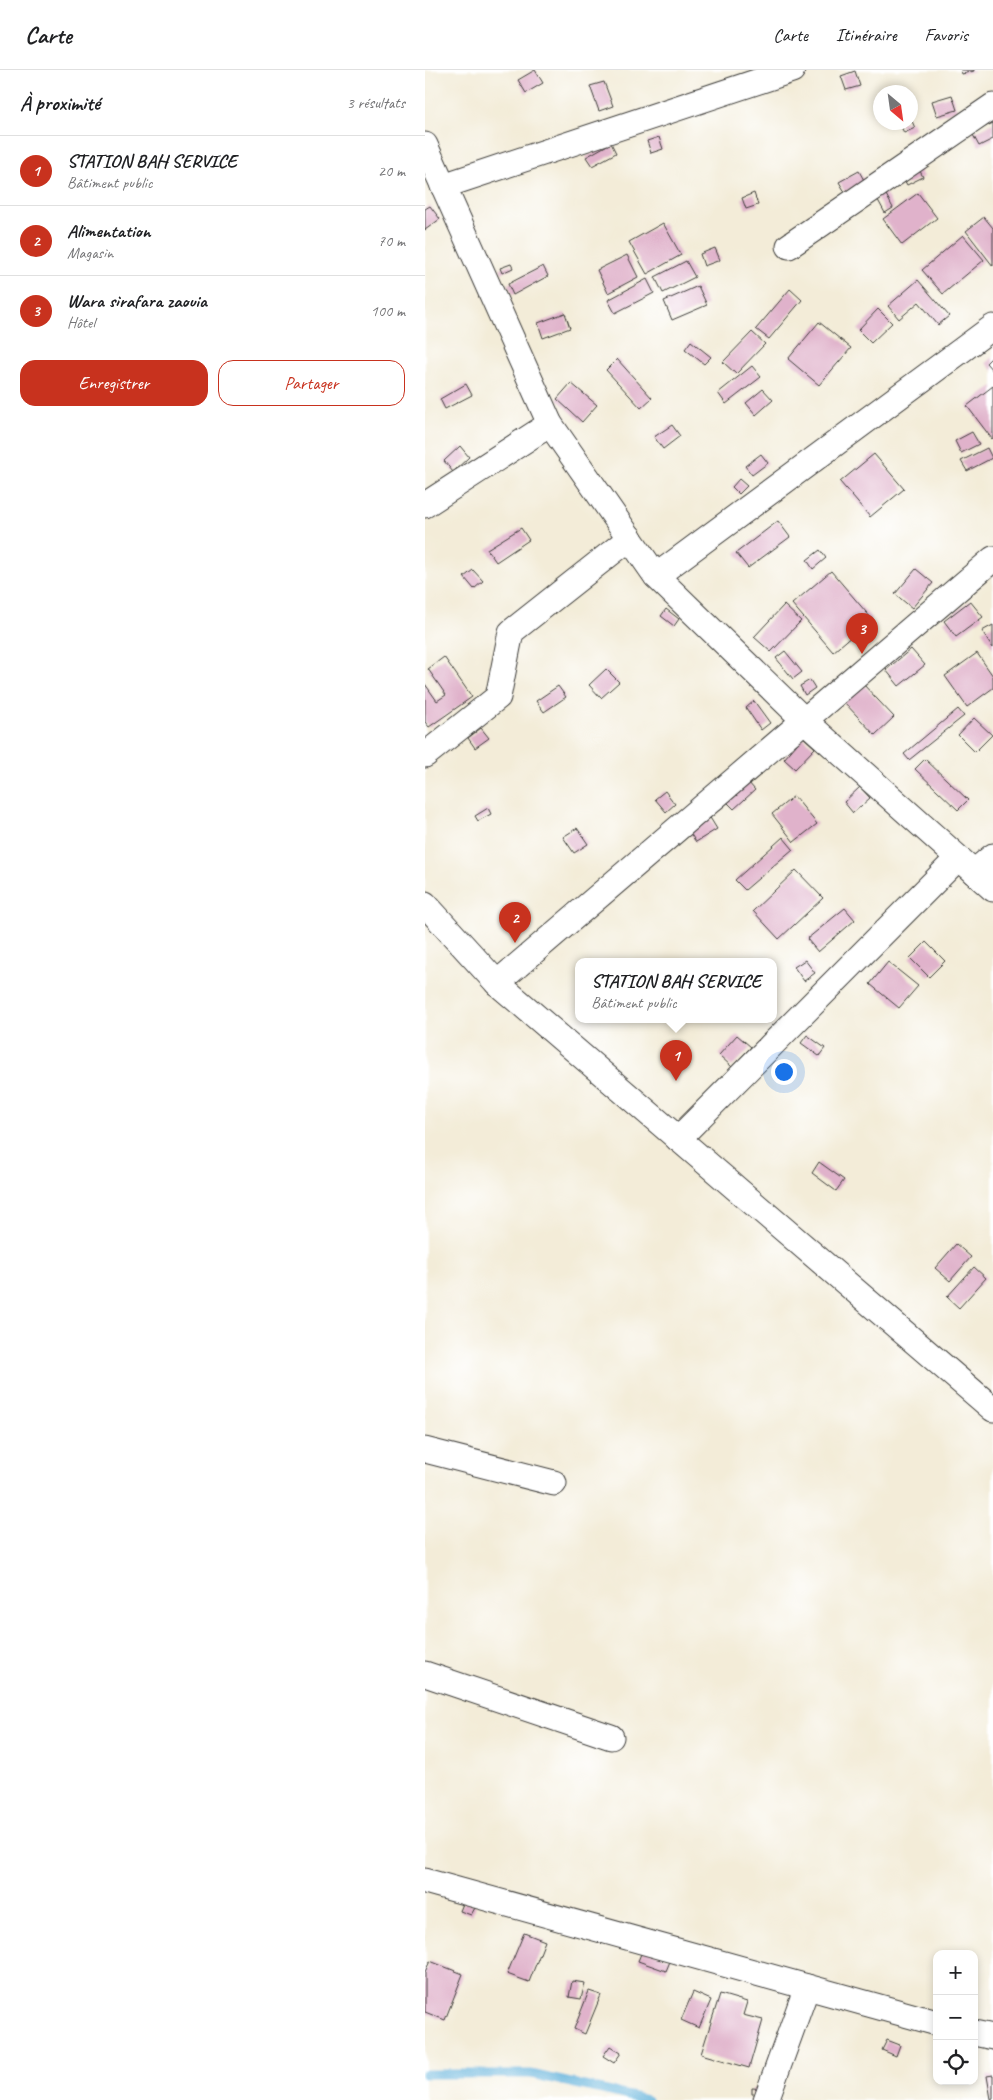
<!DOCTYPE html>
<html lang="fr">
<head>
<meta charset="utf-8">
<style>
	:root { --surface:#fff; --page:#f2f2f2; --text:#202124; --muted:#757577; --line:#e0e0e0; --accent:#c8321e }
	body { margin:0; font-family:Caveat,sans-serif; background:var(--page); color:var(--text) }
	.controls { position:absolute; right:15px; bottom:15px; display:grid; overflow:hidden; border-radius:10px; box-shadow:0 2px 8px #0003 }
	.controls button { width:45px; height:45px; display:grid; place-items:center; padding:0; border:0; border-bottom:1px solid var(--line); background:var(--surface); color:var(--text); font:25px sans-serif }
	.compass { position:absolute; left:448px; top:15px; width:45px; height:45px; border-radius:50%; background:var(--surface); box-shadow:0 2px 8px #0003; rotate:151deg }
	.you { position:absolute; left:358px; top:1001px; width:18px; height:18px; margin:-12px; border:4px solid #fff; border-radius:50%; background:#1a73e8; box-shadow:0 0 0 8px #1a73e833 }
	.badge { display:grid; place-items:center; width:32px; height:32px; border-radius:50%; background:var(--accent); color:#fff; font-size:16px; font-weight:700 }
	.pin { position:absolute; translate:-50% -41px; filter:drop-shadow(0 1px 2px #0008) }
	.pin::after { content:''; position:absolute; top:26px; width:18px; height:15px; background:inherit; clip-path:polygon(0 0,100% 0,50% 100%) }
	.popup { position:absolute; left:150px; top:888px; width:202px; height:65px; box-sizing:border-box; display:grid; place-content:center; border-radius:10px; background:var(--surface); filter:drop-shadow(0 1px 4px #0005); font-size:16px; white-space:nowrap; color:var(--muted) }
	.popup b { font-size:19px; color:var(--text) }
	.popup::after { content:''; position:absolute; left:50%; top:100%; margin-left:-10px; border:10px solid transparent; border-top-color:var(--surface) }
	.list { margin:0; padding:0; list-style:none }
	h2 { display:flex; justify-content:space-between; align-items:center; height:65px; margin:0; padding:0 20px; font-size:21px }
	h2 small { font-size:16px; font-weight:400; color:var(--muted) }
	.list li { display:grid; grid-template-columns:32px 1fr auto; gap:15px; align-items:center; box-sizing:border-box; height:70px; padding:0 20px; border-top:1px solid var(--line) }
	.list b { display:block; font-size:19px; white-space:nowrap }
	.list p { margin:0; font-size:16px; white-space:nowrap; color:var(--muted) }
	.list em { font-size:16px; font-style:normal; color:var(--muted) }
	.actions { display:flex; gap:10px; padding:15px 20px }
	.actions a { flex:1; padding:11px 0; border:1px solid var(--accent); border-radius:15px; text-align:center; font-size:18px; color:var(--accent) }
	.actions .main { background:var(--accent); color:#fff }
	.icon { flex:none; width:28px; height:28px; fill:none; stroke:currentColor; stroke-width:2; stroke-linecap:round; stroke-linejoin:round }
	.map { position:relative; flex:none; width:568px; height:2030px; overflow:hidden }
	header { display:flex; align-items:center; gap:30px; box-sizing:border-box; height:70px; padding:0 25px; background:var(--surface); border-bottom:1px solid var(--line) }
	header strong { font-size:24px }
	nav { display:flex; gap:28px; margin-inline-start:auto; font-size:18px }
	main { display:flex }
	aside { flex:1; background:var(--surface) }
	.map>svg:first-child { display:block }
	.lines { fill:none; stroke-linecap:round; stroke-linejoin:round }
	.stream { stroke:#5eb0d9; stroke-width:9 }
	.building { fill:#e0b2cb }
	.minor-casing { stroke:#3c3b38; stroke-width:27 }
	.minor { stroke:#fff; stroke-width:25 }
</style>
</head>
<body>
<header>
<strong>Carte</strong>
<nav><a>Carte</a><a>Itinéraire</a><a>Favoris</a></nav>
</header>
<main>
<aside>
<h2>À proximité<small>3 résultats</small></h2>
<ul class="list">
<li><span class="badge">1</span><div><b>STATION BAH SERVICE</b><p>Bâtiment public</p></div><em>20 m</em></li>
<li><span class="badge">2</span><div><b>Alimentation</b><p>Magasin</p></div><em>70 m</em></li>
<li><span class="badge">3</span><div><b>Wara sirafara zaouia</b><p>Hôtel</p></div><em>100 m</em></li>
</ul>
<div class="actions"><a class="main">Enregistrer</a><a>Partager</a></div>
</aside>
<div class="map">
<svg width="568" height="2030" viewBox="0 0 568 2030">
	<rect width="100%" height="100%" fill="#fff"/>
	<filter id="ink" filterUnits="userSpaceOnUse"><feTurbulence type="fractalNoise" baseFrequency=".02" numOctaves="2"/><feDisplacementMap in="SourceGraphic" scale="10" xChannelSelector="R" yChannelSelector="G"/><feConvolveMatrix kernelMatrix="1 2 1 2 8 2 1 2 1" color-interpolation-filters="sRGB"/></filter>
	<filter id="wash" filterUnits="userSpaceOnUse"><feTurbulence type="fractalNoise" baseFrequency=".0096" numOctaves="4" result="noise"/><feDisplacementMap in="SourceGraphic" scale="20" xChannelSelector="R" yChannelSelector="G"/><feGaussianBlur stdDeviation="1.12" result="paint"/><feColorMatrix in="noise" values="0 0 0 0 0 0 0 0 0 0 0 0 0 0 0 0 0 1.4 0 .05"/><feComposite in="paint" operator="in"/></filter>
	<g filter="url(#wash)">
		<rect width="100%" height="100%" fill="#f3ecd8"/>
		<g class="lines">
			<!-- stream -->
			<polyline class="stream" points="0,2004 106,2004 222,2030"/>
		</g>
		<g id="blocks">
			<!-- building -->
			<g class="building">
				<polygon points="110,0 118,13 101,23 93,10"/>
				<polygon points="536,0 549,0 549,1 537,4"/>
				<polygon points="430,1 435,16 421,20 416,6"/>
				<polygon points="179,12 188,36 174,41 165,16"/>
				<polygon points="527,25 532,40 512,46 507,31"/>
				<polygon points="486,49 490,58 479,63 474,52 486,52"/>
				<polygon points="568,53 568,69 554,76 547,63"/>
				<polygon points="234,67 238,79 226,83 222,71"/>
				<polygon points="186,73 191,83 167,96 161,87"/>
				<polygon points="491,93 498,107 482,115 475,102"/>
				<polygon points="434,101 440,112 420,122 414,112"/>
				<polygon points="457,117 468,138 460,143 448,121"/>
				<polygon points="329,123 333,135 321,139 317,128"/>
				<polygon points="493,123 512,148 477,175 458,149"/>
				<polygon points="5,136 15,149 0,160 0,139"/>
				<polygon points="559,147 568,158 568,196 541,161"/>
				<polygon points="238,153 256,185 222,204 204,172"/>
				<polygon points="538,165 559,190 518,224 497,200"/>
				<polygon points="290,178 295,190 279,196 275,184"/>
				<polygon points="202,185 213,207 183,223 172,200"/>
				<polygon points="261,191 270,207 238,223 230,207"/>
				<polygon points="86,194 88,198 77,203 75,198"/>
				<polygon points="118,196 123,206 88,225 83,214"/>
				<polygon points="222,209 229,223 190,243 183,230"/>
				<polygon points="493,210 524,246 513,255 494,232 474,249 463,236"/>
				<polygon points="273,216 282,235 247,250 239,231"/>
				<polygon points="365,219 377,230 344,269 331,259"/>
				<polygon points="453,239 467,253 446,273 433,260"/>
				<polygon points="140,243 145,258 118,268 113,253"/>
				<polygon points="394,252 426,278 394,315 363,289"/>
				<polygon points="327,262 340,274 311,304 298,292"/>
				<polygon points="266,271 286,287 279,294 260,279"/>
				<polygon points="568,286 568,301 561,293"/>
				<polygon points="192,289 227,328 216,338 181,300"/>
				<polygon points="327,296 336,307 301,334 293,323"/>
				<polygon points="146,313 172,335 157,352 132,329"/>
				<polygon points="41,314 47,325 20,339 15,329"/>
				<polygon points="568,316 568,368 567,369 542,336"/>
				<polygon points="338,319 348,330 331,345 321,333"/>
				<polygon points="247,355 255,366 238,379 229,367"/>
				<polygon points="547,362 554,374 536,383 530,371"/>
				<polygon points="35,376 44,387 28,402 19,391"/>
				<polygon points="562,378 567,388 542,401 536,391"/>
				<polygon points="336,384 343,393 327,405 320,396"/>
				<polygon points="449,384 479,419 445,447 415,412"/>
				<polygon points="314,409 322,416 314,424 307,417"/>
				<polygon points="353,451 365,467 323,498 311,483"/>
				<polygon points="96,458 104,470 71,492 62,479"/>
				<polygon points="395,480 401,488 388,499 382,490"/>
				<polygon points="491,499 508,513 487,538 470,524"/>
				<polygon points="48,500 58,511 49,519 39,507"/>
				<polygon points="406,501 447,549 408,582 367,534"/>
				<polygon points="545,531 558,547 531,567 519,551"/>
				<polygon points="359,535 376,551 346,582 329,567"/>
				<polygon points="241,539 254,549 249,556 236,546"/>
				<polygon points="568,555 568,578 557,561"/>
				<polygon points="486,579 500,595 474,616 461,600"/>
				<polygon points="360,581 377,602 368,609 351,588"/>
				<polygon points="552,583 568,606 568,618 542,637 520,606"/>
				<polygon points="19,587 47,627 4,657 0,652 0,614 12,631 21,625 3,599"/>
				<polygon points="181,599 194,612 176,628 164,615"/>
				<polygon points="385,610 390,618 380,625 375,616"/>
				<polygon points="437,613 469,647 450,665 418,631"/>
				<polygon points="133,616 141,627 119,642 111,631"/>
				<polygon points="329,631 345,653 336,660 321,638"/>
				<polygon points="533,639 539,646 484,690 479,684"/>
				<polygon points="549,648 567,665 550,682 533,665"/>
				<polygon points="56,658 64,668 50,678 43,668"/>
				<polygon points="378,667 390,678 370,699 359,689"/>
				<polygon points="500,689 543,730 533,740 490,699"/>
				<polygon points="323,712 330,720 309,739 302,732"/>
				<polygon points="435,717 445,728 428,743 419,732"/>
				<polygon points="240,721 250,734 241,742 230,729"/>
				<polygon points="369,726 392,754 369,772 347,744"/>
				<polygon points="63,738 66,744 53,751 50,746"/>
				<polygon points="284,746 292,759 271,772 263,760"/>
				<polygon points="152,758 163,774 149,783 138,767"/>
				<polygon points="358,767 368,779 320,820 310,810"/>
				<polygon points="371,800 398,828 354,869 328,841"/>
				<polygon points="420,838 430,850 393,882 382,869"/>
				<polygon points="501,872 520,891 504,907 485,888"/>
				<polygon points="380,890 390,903 379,911 369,897"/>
				<polygon points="463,892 493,916 474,938 445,914"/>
				<polygon points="312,965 326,977 307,997 294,985"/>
				<polygon points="382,965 400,978 394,986 376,973"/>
				<polygon points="394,1092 419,1110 411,1121 387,1103"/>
				<polygon points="531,1174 546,1187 525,1211 510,1198"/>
				<polygon points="549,1197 561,1208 534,1238 522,1227"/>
				<polygon points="39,1831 51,1836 46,1845 35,1841"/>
				<polygon points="99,1863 120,1871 104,1912 82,1904"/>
				<polygon points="218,1879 246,1889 241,1901 213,1891"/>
				<polygon points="5,1891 38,1904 20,1950 0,1942 0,1902"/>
				<polygon points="147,1911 160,1913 156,1929 144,1927"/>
				<polygon points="164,1921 176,1925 160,1964 149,1959"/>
				<polygon points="268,1922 286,1930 274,1958 256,1950"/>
				<polygon points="295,1924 322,1932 318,1945 338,1950 324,1998 276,1984"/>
				<polygon points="462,1970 475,1975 471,1986 457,1980"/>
				<polygon points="185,1976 196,1983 189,1993 178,1986"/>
				<polygon points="568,2005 568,2028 566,2029 562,2006"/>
				<polygon points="327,2018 340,2019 340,2025 327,2024"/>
			</g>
		</g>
	</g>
	<g filter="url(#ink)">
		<use href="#blocks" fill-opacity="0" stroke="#3c3b38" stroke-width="1"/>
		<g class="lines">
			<defs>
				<g id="minor">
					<polyline points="0,75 125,354 231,506 379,650 568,819"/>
					<polyline points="18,116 367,0"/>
					<polyline points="364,176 568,36"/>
					<polyline points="0,435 125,354"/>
					<polyline points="231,506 568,257"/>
					<polyline points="0,685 73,627 86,562 205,468"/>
					<polyline points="549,802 568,786"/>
					<polyline points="0,834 72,913 568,1339"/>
					<polyline points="72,913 568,489"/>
					<polyline points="253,1069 533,788"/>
					<polyline points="0,1380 129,1413"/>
					<polyline points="0,1604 186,1667"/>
					<polyline points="0,1811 512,1953"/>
					<polyline points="549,1963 568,1967"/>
					<polyline points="341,2030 382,1917"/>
				</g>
			</defs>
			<!-- minor casing -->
			<use href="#minor" class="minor-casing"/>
			<!-- minor -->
			<use href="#minor" class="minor"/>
		</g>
	</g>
</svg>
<div class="controls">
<button>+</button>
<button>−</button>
<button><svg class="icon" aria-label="locate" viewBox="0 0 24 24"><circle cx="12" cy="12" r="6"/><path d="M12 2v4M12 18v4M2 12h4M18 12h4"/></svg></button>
</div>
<svg class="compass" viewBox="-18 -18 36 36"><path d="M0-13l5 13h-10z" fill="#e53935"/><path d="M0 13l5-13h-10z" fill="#757577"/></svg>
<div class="you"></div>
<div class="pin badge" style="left:251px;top:1011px">1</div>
<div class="popup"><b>STATION BAH SERVICE</b>Bâtiment public</div>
<div class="pin badge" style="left:90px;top:873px">2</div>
<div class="pin badge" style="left:437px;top:584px">3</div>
</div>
</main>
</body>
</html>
